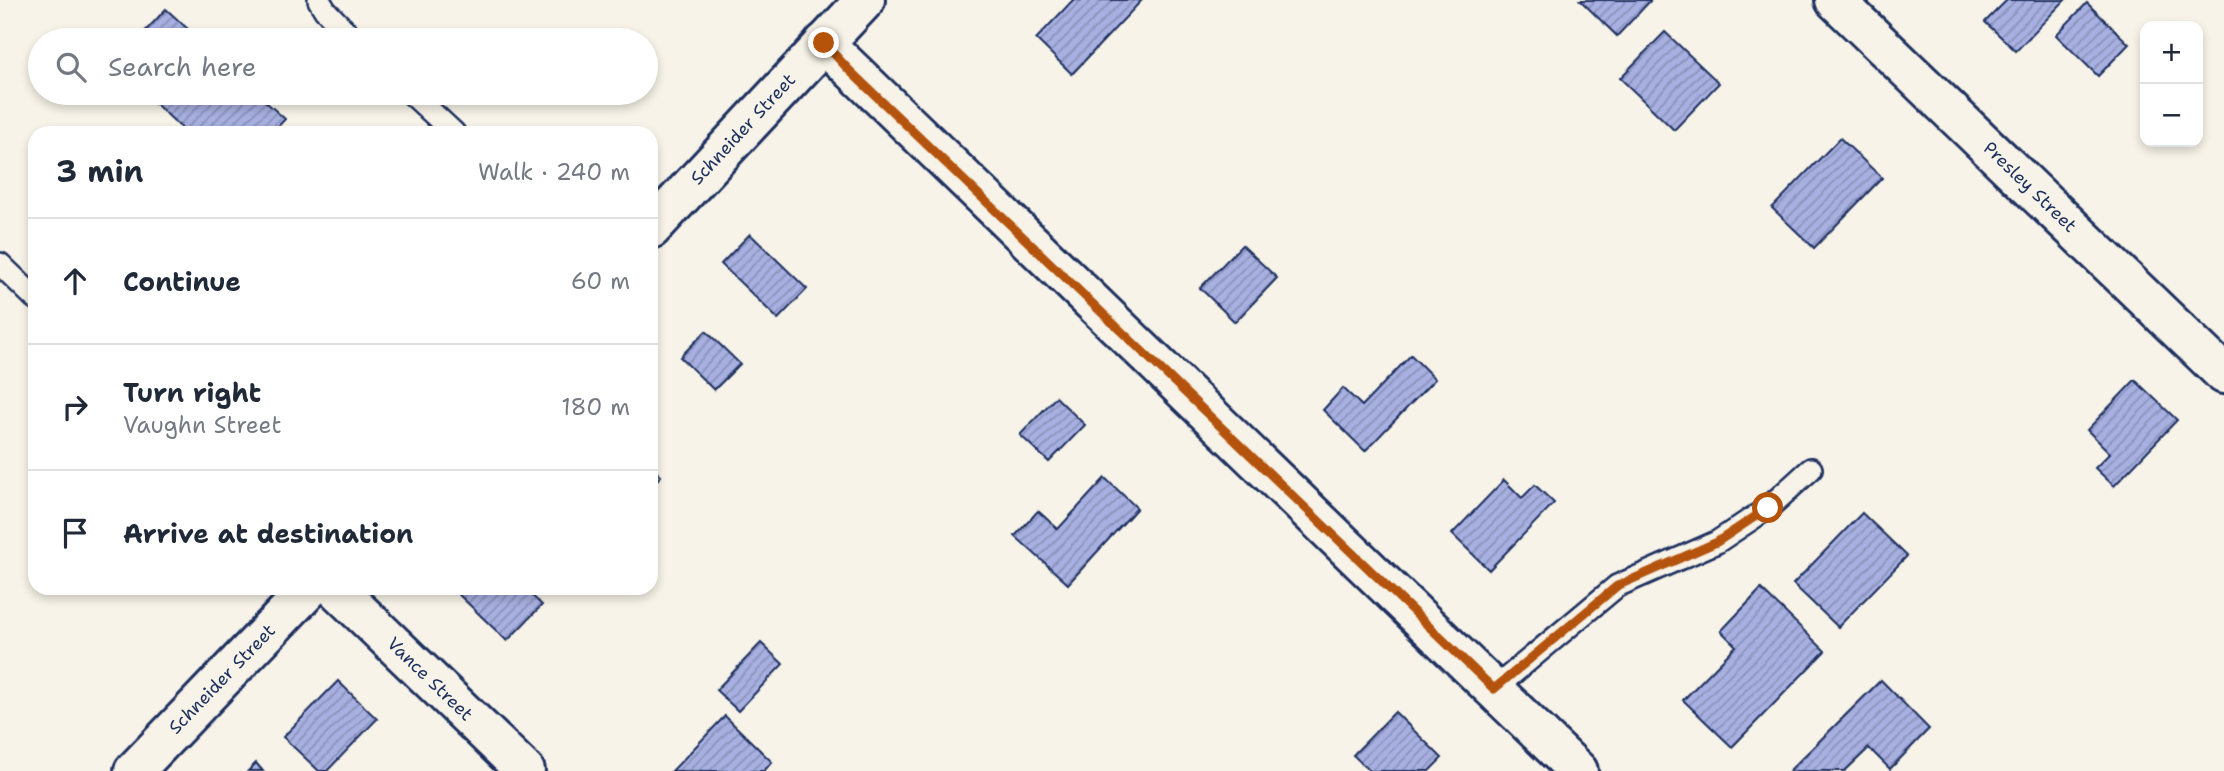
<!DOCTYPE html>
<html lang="en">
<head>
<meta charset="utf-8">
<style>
	:root { --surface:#fff; --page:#f6f6f7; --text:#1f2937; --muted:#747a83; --line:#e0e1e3 }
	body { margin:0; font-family:"Shantell Sans",sans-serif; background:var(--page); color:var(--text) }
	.controls { position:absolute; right:21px; top:21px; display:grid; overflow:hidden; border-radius:14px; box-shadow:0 4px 10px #0003 }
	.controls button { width:63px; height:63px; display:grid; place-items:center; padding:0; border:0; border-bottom:2px solid var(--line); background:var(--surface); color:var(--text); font:35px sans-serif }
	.stop { position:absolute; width:21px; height:21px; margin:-16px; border:5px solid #b45309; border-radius:50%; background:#fff }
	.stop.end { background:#b45309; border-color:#fff; box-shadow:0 2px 7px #0008 }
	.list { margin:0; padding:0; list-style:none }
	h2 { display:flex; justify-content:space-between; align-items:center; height:91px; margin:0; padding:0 28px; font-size:30px }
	h2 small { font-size:23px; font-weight:400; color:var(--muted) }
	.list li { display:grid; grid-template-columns:46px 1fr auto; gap:21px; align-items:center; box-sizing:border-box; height:126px; padding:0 28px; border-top:2px solid var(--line) }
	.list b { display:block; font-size:26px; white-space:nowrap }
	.list p { margin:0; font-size:23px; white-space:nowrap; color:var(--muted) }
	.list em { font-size:23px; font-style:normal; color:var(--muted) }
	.icon { flex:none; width:38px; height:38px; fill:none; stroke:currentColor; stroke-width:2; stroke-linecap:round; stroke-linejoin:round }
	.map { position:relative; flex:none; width:2224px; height:771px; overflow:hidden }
	.search { position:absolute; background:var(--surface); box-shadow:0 4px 10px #0003; left:28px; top:28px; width:630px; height:77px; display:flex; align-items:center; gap:18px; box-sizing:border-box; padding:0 24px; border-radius:38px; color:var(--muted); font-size:26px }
	.panel { position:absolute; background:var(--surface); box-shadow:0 4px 10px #0003; left:28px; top:126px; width:630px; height:469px; border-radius:21px }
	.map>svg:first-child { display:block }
	.building { fill:url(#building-hatch); stroke:#1b2f5e; stroke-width:2 }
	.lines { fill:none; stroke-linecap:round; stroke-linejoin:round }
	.service-casing { stroke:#1b2f5e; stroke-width:26 }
	.minor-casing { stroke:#1b2f5e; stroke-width:44 }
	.service { stroke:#f7f3e8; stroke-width:21 }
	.minor { stroke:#f7f3e8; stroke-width:38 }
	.route { stroke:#b45309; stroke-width:9 }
	.labels { text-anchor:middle; stroke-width:6; stroke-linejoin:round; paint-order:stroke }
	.street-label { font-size:18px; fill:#1b2f5e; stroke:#f7f3e8 }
</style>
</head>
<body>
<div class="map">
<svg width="2224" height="771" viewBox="0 0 2224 771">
	<defs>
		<pattern id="building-hatch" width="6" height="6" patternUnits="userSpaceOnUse" patternTransform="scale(1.75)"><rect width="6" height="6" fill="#a8b0e1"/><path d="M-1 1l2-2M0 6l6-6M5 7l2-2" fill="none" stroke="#8890ba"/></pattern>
	</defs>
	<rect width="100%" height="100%" fill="#f7f3e8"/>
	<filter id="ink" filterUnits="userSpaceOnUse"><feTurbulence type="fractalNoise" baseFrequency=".0143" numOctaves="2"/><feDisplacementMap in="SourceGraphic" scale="14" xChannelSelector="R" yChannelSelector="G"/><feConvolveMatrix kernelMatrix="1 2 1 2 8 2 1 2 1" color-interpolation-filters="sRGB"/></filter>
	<g filter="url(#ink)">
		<!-- building -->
		<g class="building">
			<polygon points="1073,0 1142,0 1072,74 1036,39"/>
			<polygon points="1580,0 1651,0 1617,36"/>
			<polygon points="2007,0 2065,0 2016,51 1985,22"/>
			<polygon points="2087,3 2129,44 2098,76 2056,35"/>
			<polygon points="166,9 200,40 137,40"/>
			<polygon points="1665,32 1719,83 1674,130 1620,78"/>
			<polygon points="144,93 256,93 285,119 272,133 187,133"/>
			<polygon points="1840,138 1882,178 1814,248 1772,208"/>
			<polygon points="750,234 807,289 778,319 721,264"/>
			<polygon points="1242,245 1277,278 1235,322 1200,288"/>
			<polygon points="706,331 740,364 714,390 680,357"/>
			<polygon points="1411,355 1435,379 1365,451 1323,410 1343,388 1362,406"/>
			<polygon points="2135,380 2177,420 2114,486 2095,468 2110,453 2087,430"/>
			<polygon points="1056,397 1085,425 1049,462 1020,435"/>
			<polygon points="651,467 661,476 651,486"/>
			<polygon points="1105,478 1137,508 1068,584 1015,536 1038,511 1058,529"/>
			<polygon points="1504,480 1522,498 1535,485 1554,503 1489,570 1452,534"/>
			<polygon points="1862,513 1907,556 1838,627 1793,584"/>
			<polygon points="452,588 524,588 542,605 507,641"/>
			<polygon points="1761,589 1825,651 1732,747 1683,700 1736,646 1721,631"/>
			<polygon points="761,643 783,664 738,711 716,690"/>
			<polygon points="1881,680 1929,729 1890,769 1869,748 1845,771 1789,771"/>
			<polygon points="338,681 377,719 327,771 319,771 283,737"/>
			<polygon points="1395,712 1442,758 1429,771 1370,771 1353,755"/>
			<polygon points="725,716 772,762 764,771 672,771"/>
			<polygon points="256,763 263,771 248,771"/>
		</g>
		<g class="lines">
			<defs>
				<g id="service">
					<polyline points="319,0 325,10 354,40"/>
					<polyline points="411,93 454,133"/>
					<polyline points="0,264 35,298"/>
					<polyline points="1494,689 1617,586 1717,542 1768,508 1811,469"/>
				</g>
				<g id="minor">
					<polyline points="1835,0 2224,374"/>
					<polyline points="824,43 1578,771"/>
					<polyline points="651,229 865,0"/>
					<polyline points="335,588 525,771"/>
					<polyline points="134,771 310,588"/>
				</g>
			</defs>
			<!-- service casing -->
			<use href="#service" class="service-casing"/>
			<!-- minor casing -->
			<use href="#minor" class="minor-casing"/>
			<!-- service -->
			<use href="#service" class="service"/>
			<!-- minor -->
			<use href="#minor" class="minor"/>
		</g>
	</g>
	<g class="lines" filter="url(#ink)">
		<!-- route -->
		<polyline class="route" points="824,43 849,70 1494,689 1617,586 1717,542 1768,508"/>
	</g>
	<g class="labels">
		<!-- street labels -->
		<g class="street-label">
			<text transform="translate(743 129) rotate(-47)" y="6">Schneider Street</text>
			<text transform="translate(2030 187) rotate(44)" y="6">Presley Street</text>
			<text transform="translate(222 679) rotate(-46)" y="6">Schneider Street</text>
			<text transform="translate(430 679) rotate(44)" y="6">Vance Street</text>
		</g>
	</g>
</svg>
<div class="controls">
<button>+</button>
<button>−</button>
</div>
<div class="stop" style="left:1768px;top:508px"></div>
<div class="stop end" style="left:824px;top:43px"></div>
<div class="search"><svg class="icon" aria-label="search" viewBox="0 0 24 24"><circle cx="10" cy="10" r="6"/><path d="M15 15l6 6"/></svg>Search here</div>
<section class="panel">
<h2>3 min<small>Walk · 240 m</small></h2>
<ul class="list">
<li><svg class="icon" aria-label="ahead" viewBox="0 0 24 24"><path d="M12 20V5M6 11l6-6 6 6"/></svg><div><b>Continue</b></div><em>60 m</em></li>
<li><svg class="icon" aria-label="right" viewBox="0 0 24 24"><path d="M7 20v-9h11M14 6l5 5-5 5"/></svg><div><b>Turn right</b><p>Vaughn Street</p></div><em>180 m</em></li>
<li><svg class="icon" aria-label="arrive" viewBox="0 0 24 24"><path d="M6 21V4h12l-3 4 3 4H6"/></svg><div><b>Arrive at destination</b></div></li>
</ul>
</section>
</div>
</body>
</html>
